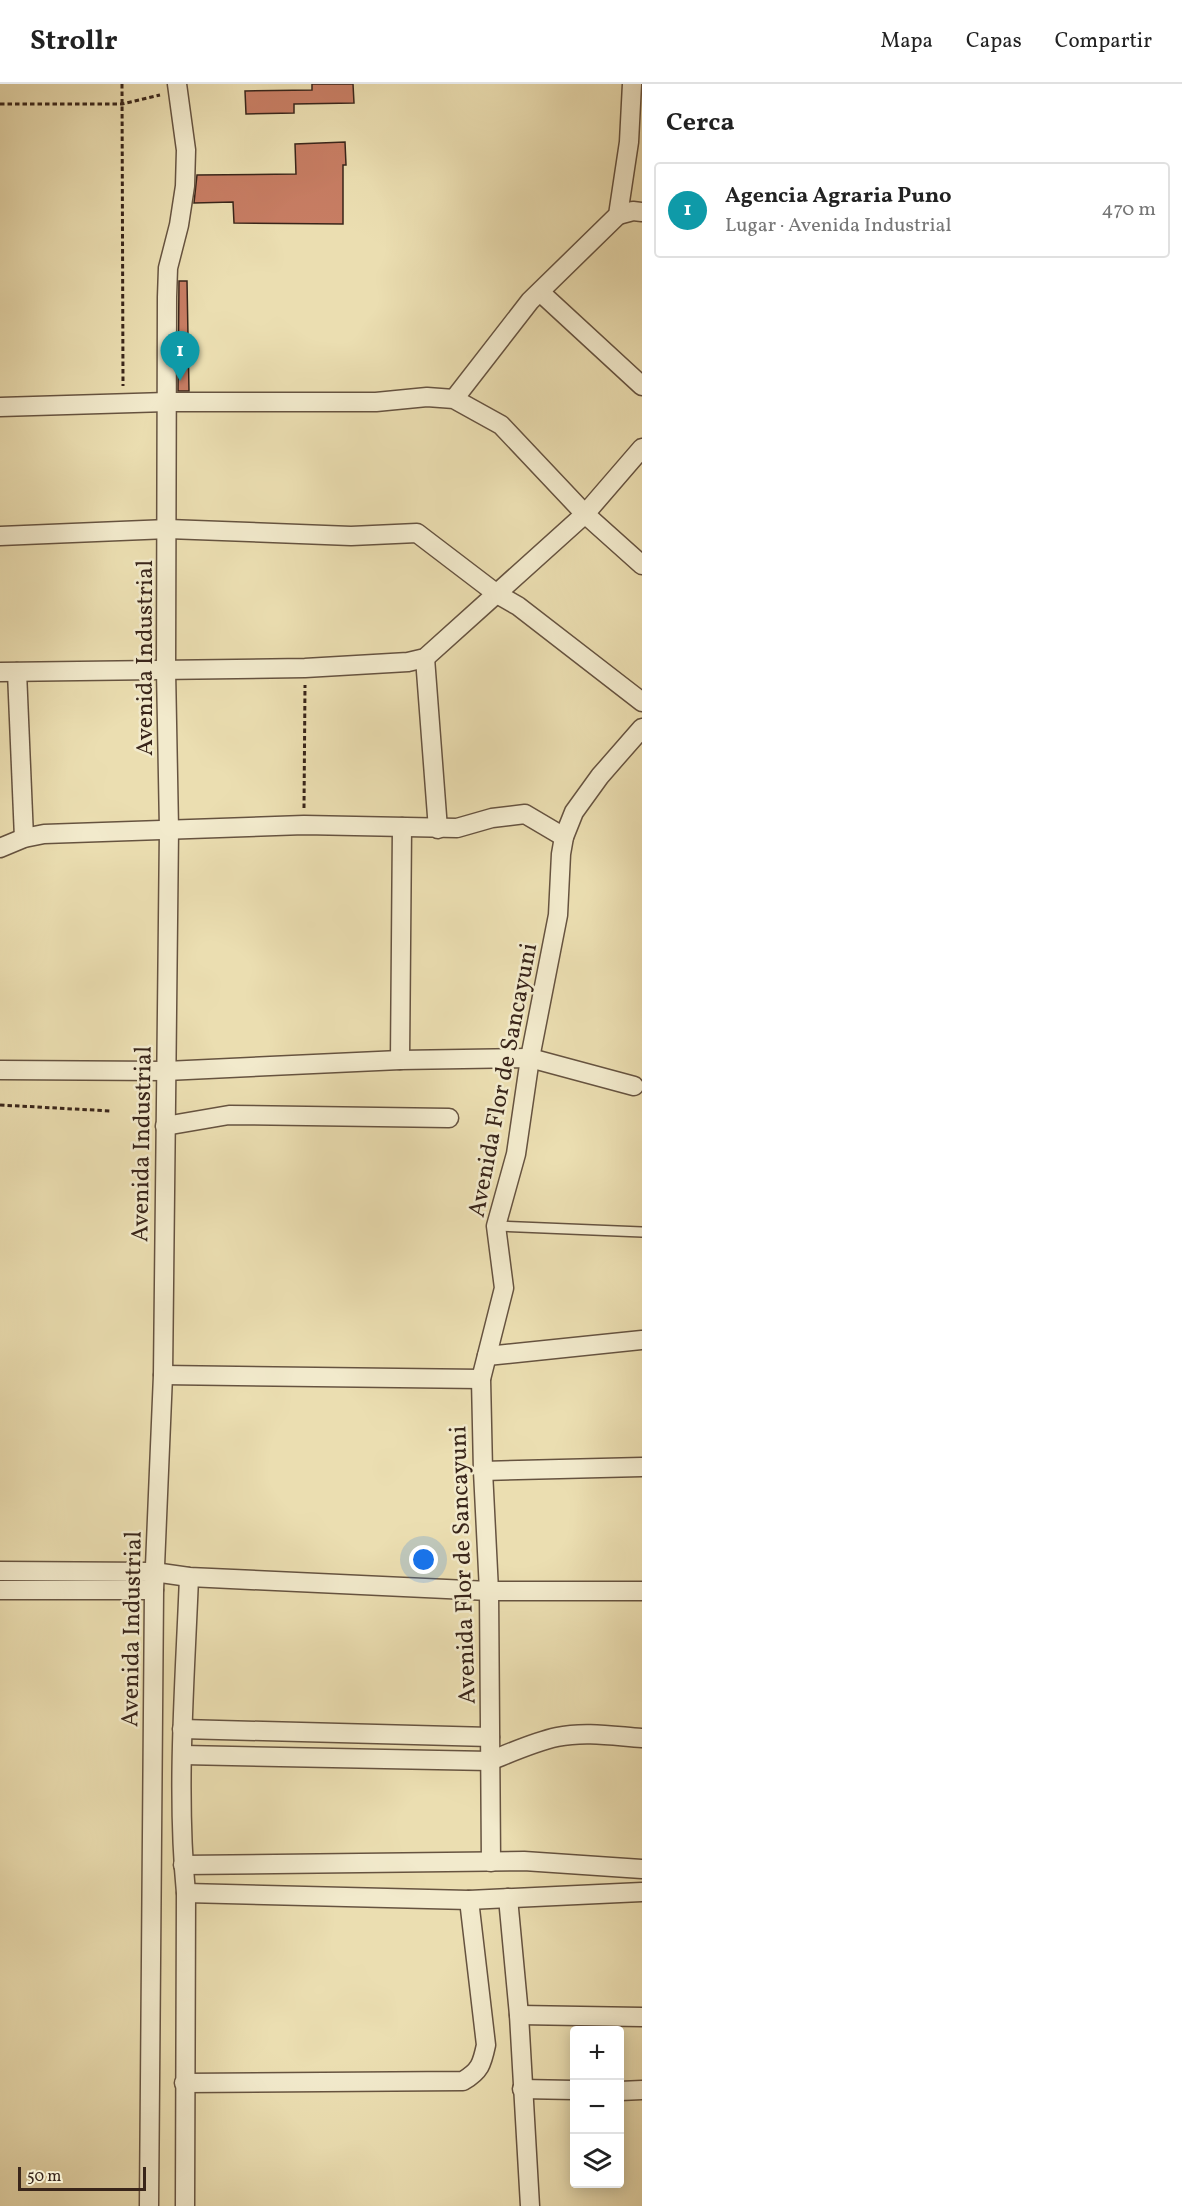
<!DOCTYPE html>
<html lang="es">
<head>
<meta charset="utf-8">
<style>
	:root { --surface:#fff; --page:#f6f6f6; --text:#222; --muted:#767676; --line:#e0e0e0; --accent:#0b8043 }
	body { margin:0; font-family:Vollkorn,serif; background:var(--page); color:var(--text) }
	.controls { position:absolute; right:18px; bottom:18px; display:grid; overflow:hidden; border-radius:6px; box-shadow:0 3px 15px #0003 }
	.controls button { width:54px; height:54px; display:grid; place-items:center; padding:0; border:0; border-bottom:2px solid var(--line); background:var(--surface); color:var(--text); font:30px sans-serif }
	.scale { position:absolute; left:18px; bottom:15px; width:128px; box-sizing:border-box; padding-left:6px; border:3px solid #39251a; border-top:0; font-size:16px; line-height:21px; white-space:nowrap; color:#39251a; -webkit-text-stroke:4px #f2eacc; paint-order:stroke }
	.you { position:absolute; left:424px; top:1476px; width:21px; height:21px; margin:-15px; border:4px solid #fff; border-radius:50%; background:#1a73e8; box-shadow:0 0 0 9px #1a73e833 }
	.badge { display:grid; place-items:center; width:39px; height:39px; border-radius:50%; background:var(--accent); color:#fff; font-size:20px; font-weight:700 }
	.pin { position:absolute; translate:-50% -50px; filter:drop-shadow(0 2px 3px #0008) }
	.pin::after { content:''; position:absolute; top:32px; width:21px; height:18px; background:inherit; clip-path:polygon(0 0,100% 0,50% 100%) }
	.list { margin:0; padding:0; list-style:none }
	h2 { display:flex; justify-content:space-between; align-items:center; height:78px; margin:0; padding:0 24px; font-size:26px }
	h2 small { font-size:20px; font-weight:400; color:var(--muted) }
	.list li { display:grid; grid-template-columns:39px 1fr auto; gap:18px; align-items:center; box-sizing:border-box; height:96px; margin:0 12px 12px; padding:0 12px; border:2px solid var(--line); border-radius:6px }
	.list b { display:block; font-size:22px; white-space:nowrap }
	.list p { margin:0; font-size:20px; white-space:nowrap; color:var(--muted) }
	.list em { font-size:20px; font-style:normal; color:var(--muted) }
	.icon { flex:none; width:33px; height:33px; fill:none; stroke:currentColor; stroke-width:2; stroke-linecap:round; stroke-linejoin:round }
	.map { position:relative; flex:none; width:642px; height:2122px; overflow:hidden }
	header { display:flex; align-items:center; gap:36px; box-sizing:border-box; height:84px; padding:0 30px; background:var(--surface); border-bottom:2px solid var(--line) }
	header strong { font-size:28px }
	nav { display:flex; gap:33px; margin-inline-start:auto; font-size:21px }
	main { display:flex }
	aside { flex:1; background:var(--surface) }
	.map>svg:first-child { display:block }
	.building { fill:#c77d63; stroke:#39251a; stroke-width:1.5 }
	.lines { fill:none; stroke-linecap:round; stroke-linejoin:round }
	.lane-casing { stroke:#665340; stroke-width:12 }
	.street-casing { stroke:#665340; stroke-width:21 }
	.path { stroke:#39251a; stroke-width:3; stroke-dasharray:4.5 3; stroke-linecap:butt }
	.lane { stroke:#f2eacc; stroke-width:9 }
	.street { stroke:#f2eacc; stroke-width:18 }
	.labels { text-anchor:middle; stroke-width:5; stroke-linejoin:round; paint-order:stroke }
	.street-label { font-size:24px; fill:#39251a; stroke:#f2eacc }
</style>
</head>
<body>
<header>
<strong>Strollr</strong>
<nav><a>Mapa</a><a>Capas</a><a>Compartir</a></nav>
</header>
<main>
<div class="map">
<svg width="642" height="2122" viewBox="0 0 642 2122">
	<rect width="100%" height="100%" fill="#ebdeb1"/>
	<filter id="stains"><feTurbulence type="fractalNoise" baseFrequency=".00333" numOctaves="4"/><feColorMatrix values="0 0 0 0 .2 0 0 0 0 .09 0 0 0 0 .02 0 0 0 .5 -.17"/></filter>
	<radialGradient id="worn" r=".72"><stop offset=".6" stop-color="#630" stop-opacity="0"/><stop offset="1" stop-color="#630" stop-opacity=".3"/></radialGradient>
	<!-- building -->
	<g class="building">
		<polygon points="312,0 353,0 354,19 294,20 294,29 246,30 245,7 312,6"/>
		<polygon points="345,58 346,81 343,81 343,140 234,139 233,118 194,119 197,91 296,90 295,60"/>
		<polygon points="179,197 187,197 189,307 178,307"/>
	</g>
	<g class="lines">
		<defs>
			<polyline id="lane" points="496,1142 642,1148"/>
			<g id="street">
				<polyline points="618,131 633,127 642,128"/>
				<polyline points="540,208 642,302"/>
				<polyline points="454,315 530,217 618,131 629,58 632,0"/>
				<polyline points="0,323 167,318 376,318 427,313 454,315 501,341 585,430 642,481"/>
				<polyline points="0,452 168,445 351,452 417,449 497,510 518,522 642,618"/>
				<polyline points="425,574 438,745"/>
				<polyline points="0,588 305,584 408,578 425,574 585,430 642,364"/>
				<polyline points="17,588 24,754"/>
				<polyline points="0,764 24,754 44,750 304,741 457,744 492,734 525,730 564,753"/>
				<polyline points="400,976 402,743"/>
				<polyline points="0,986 166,987 400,976 530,974 634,1002"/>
				<polyline points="165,1042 229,1031 449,1034"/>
				<polyline points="487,1272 642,1256"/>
				<polyline points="163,1291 481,1295"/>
				<polyline points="483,1387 642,1383"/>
				<polyline points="0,1487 154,1488 189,1493 489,1507 642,1507"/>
				<polyline points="0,1506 154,1506"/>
				<polyline points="182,1645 490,1653"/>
				<path d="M 183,1671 L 490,1677 C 512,1668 534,1658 557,1653 C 585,1647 614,1652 642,1654"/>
				<polyline points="491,1778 489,1507 483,1387 481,1295 504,1204 496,1142 516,1070 530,974 558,831 561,770 564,753 574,728 600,692 642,644"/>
				<polyline points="183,1781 524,1777 642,1785"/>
				<polyline points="186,1809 469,1816 642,1808"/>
				<polyline points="508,1814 519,1931 530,2122"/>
				<polyline points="519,1931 642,1933"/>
				<path d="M 184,1999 L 463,1997 C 480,1987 482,1980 486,1961 L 469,1816"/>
				<polyline points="522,2005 574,2006"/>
				<polyline points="620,2007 642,2006"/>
				<polyline points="149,2122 154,1506 163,1291 169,745 166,586 167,213 168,184 179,141 185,102 186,66 177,0"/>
				<path d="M 185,2122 L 186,1809 C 176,1705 185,1597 189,1493"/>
			</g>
		</defs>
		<!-- lane casing -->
		<use href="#lane" class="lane-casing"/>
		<!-- street casing -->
		<use href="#street" class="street-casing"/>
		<!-- path -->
		<g class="path">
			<polyline points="122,0 123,302"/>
			<polyline points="0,20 122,20 160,11"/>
			<polyline points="304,724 305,601"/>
			<polyline points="0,1021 111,1027"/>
		</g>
		<!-- lane -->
		<use href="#lane" class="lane"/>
		<!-- street -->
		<use href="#street" class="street"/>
	</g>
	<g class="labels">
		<!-- street labels -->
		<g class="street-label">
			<text transform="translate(144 574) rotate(-90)" y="8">Avenida Industrial</text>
			<text transform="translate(502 996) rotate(-79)" y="8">Avenida Flor de Sancayuni</text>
			<text transform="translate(141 1060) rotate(-89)" y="8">Avenida Industrial</text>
			<text transform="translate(462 1481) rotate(-92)" y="8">Avenida Flor de Sancayuni</text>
			<text transform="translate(131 1545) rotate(-89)" y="8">Avenida Industrial</text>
		</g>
	</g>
	<rect width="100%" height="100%" filter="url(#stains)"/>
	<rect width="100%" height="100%" fill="url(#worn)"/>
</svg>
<div class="controls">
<button>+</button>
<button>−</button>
<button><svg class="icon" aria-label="layers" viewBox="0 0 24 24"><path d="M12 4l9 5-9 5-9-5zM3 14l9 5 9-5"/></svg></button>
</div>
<div class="scale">50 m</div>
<div class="you"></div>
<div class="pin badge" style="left:180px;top:297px;background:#0f9aa8">1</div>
</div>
<aside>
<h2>Cerca<small></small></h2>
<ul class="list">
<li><span class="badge" style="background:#0f9aa8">1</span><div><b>Agencia Agraria Puno</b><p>Lugar · Avenida Industrial</p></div><em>470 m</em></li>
</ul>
</aside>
</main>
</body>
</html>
